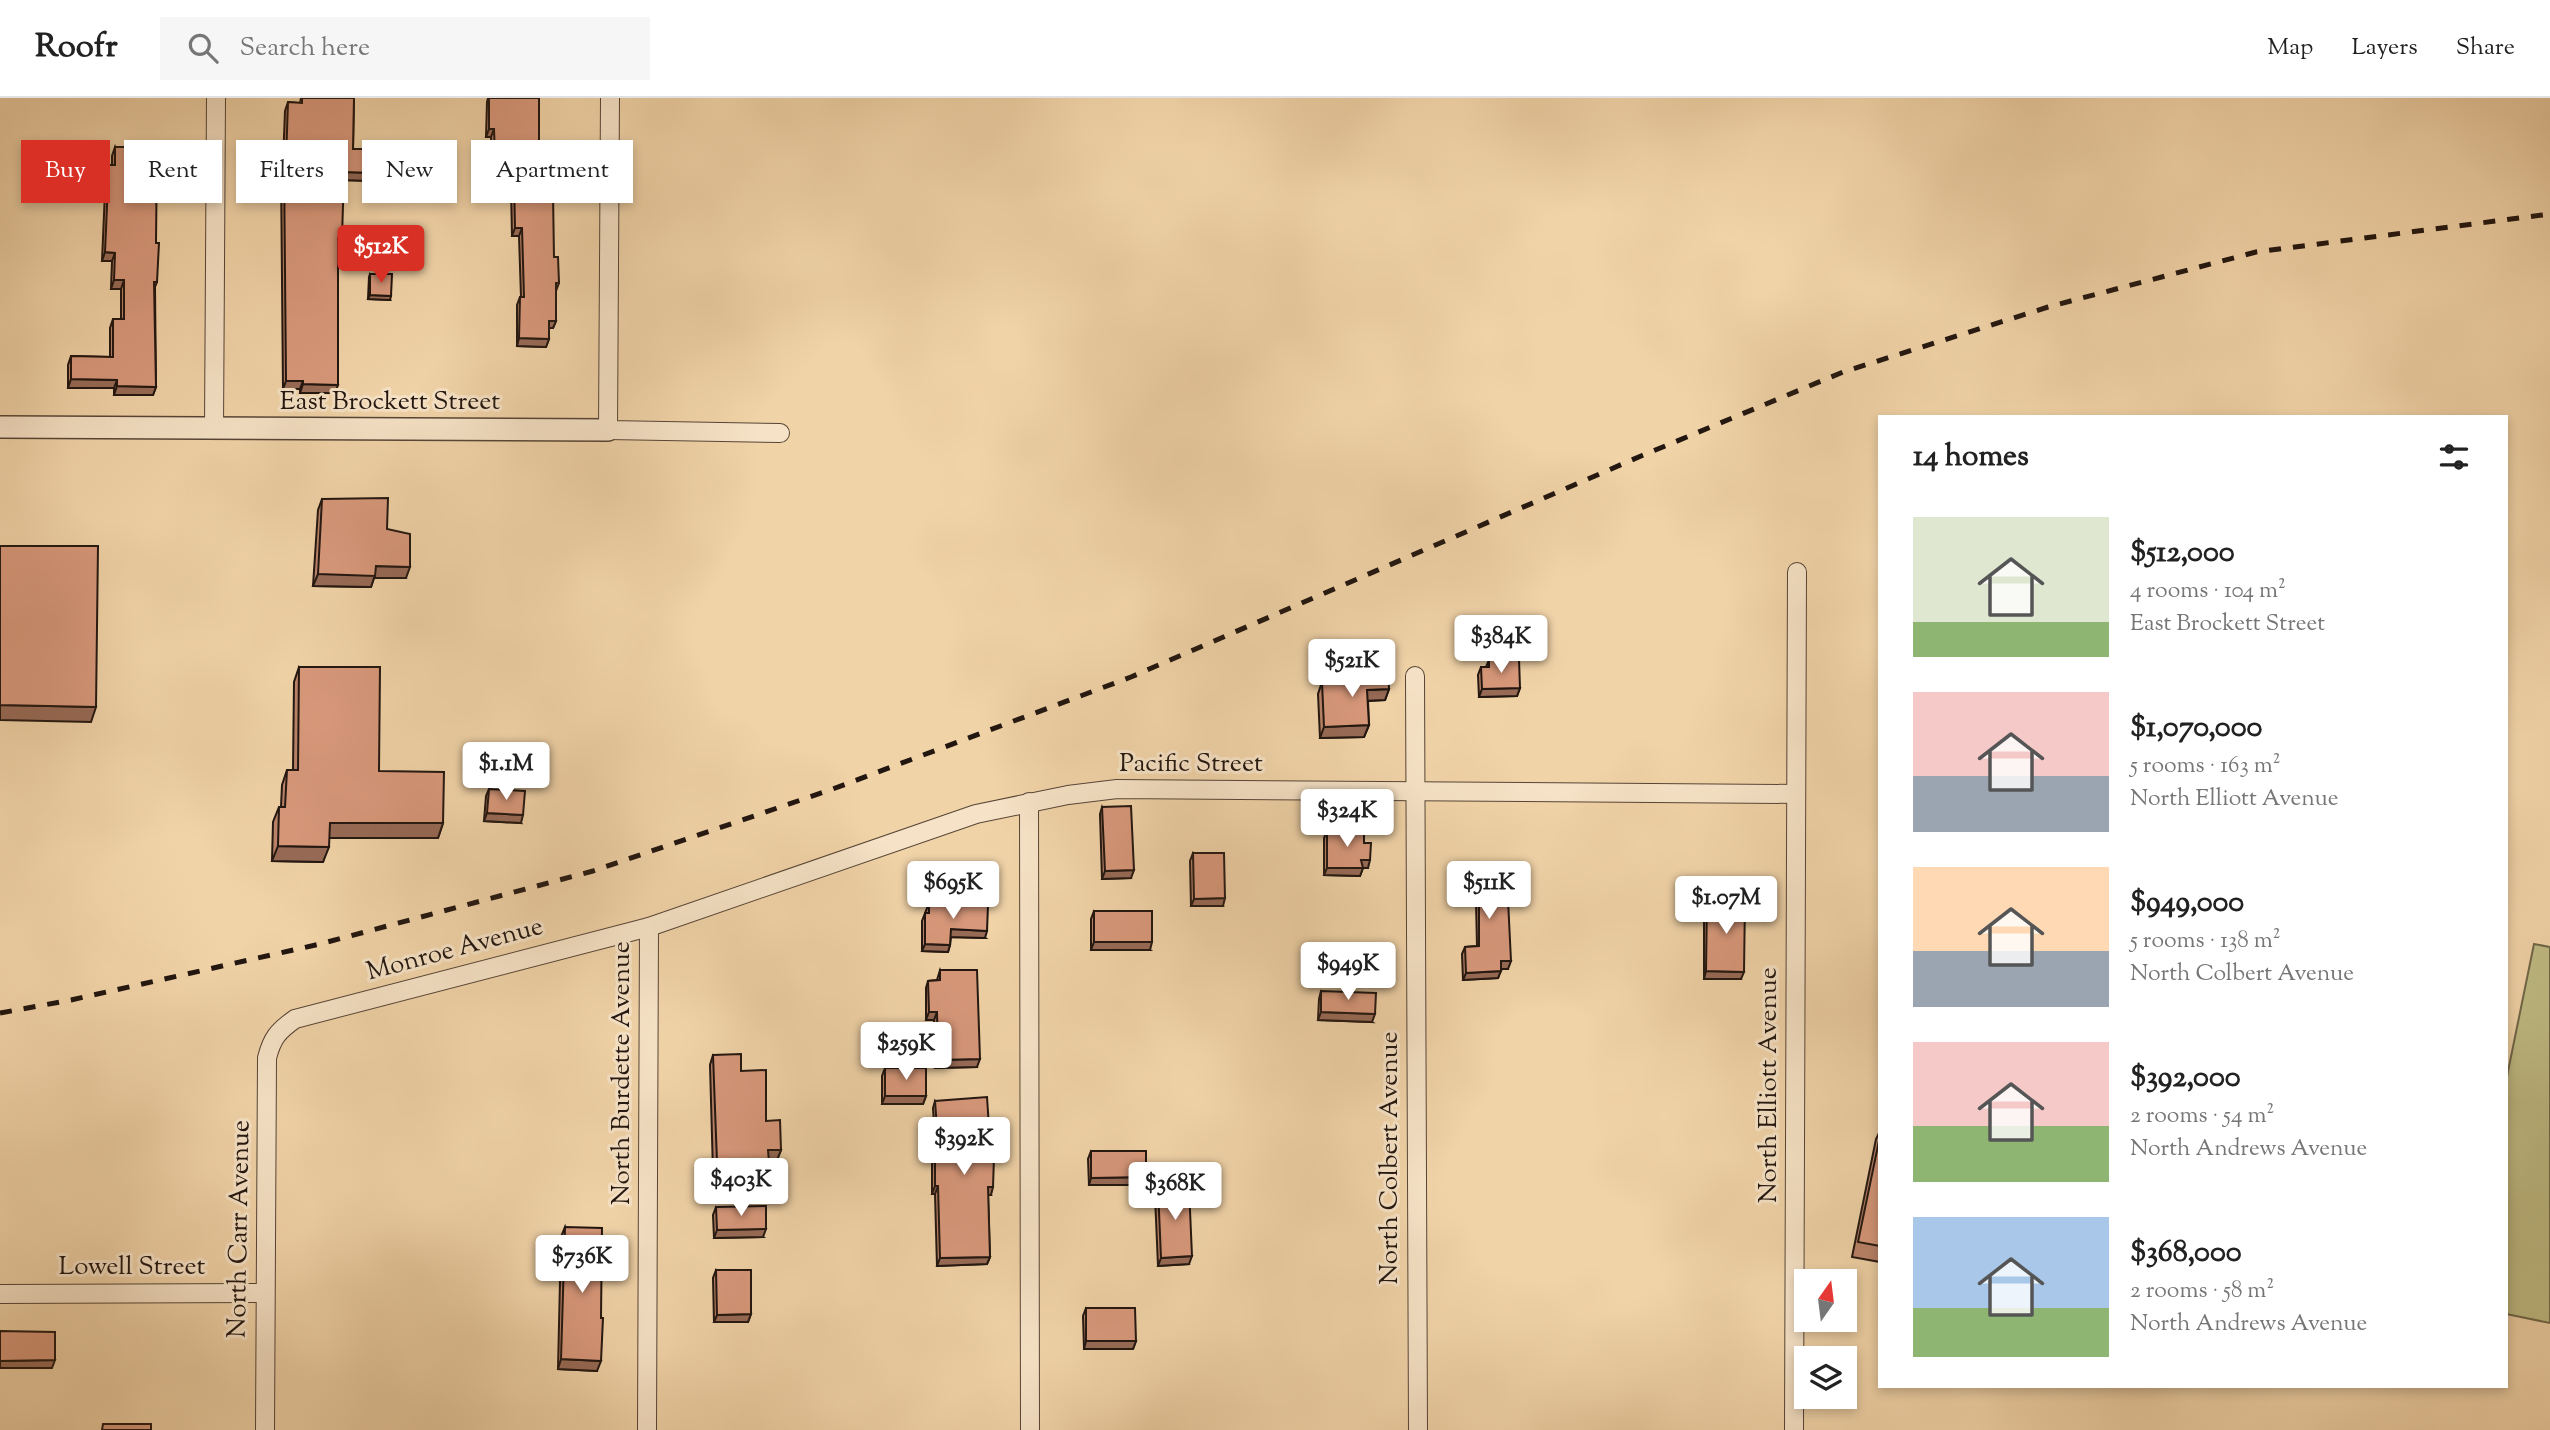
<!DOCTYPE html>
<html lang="en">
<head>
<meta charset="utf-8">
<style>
	:root { --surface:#fff; --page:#f6f6f6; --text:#222; --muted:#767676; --line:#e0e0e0; --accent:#d93025 }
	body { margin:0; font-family:"Sorts Mill Goudy",serif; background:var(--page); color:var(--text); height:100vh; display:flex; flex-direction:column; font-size:26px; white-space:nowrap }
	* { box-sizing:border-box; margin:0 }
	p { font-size:23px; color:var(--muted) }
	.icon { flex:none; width:38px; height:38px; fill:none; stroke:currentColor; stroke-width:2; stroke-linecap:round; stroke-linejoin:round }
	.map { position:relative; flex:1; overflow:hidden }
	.sheet { position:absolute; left:1878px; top:317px; width:630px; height:973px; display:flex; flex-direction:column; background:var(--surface); border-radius:0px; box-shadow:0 4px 10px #0003 }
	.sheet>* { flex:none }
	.top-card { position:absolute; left:21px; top:42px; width:665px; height:63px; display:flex; gap:14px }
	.needle { width:46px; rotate:14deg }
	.controls { position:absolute; left:1794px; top:1171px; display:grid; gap:14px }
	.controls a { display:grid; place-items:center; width:63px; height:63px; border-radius:0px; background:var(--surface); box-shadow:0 4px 10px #0003; font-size:35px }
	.price { position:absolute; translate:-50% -60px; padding:0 16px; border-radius:7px; background:#fff; color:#222; font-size:23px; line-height:46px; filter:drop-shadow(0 2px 4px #0008) }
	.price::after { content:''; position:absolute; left:50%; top:42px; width:21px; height:16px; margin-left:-10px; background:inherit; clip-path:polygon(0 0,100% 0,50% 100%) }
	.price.current { background:var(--accent); color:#fff }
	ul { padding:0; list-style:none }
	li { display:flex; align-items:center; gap:21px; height:175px; padding:0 35px }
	li span { display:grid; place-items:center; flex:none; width:196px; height:140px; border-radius:0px; color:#555 }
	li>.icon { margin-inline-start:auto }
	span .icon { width:84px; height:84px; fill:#fffc; stroke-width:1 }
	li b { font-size:30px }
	h2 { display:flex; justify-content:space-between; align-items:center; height:84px; padding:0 35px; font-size:30px }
	.chip { padding:0 24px; border-radius:0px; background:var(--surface); box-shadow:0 4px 10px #0003; font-size:24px; line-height:63px }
	.chip.current { background:var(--accent); color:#fff }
	header { display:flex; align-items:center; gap:42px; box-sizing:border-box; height:98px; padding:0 35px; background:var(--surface); border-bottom:2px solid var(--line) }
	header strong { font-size:33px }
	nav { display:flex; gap:38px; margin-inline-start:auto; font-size:24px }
	.search { width:490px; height:63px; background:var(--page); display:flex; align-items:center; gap:18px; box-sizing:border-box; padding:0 24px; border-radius:0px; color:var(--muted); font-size:26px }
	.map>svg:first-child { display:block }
	.pitch { fill:#bfbb84; stroke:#70684a; stroke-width:2 }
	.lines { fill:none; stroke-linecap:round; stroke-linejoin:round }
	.minor-casing { stroke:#564536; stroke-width:20 }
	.tertiary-casing { stroke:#564536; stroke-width:24 }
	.minor { stroke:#f6e2c6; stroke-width:18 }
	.tertiary { stroke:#f6e2c6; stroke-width:21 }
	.rail { stroke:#221610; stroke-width:5; stroke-dasharray:12 12; stroke-linecap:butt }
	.wall { fill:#ba836a; stroke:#221610; stroke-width:2 }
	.shaded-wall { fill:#976a56; stroke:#221610; stroke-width:2 }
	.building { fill:#d8987b; stroke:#221610; stroke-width:2 }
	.labels { text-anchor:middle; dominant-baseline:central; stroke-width:6; stroke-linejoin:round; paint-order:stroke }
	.street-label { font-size:26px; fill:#221610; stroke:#f6e2c6 }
</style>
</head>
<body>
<header>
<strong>Roofr</strong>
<div class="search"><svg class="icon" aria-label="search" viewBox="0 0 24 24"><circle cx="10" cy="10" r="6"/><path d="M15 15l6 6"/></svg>Search here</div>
<nav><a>Map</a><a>Layers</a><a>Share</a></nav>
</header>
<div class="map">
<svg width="2550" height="1332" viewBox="0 0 2550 1332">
	<rect width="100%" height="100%" fill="#f1d3a8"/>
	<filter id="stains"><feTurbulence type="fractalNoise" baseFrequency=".00286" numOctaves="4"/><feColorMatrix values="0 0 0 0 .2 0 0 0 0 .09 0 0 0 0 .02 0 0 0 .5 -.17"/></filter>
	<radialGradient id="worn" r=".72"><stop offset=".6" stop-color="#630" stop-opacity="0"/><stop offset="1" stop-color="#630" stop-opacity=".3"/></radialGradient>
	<path class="pitch" d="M2534,846L2550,849V1225L2506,1216V983Z"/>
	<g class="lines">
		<g class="minor-casing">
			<g id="minor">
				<path d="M610,0L608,332L780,335"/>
				<path d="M214,331L216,0"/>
				<path d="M1415,578L1418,1332"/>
				<path d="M1029,704L1030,1332"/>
				<path d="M0,1196L265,1195"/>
				<path d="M265,1332L267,960C272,940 278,933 295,921L649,829L976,716L1068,697L1117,691L1796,696"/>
				<path d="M647,1332L649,829"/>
				<path d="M1794,1332L1797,474"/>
			</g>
		</g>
		<g class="tertiary-casing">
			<path id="tertiary" d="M0,329L608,332"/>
		</g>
		<use href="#minor" class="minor"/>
		<use href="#tertiary" class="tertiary"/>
		<path class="rail" d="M0,915L71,902L320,846L593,773L830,692L1131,579L1641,358L1843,274L2048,209L2256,154L2550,116"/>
	</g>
	<g class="wall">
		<path d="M301,0H354L353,51L371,83L344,82L339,148H338L335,295H300V291H283L281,71L283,64L285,13L288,4L300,5Z"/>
		<path d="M488,0H539V96L559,185L556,193V223L553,230H549V241L546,249L517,248V207L520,199H521L519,138H512L511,91H493L491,39H486L487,4Z"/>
		<path d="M115,49L157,184L155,189L156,289L153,297H114V290H68V267L71,258L110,259V230L113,221H121V191H111L112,163H102L105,93H88L83,75L86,67H112V58Z"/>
		<path d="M370,176L390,202L368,201L369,179Z"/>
		<path d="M322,401L387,431L406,480H374L371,489L313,488L318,412Z"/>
		<path d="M1489,562L1520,590L1517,598L1479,599L1478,577L1481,569H1486Z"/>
		<path d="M299,569L379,673L443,725L438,740H329L323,764L272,763L273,724L279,709H281L282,687L287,672H293L294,584Z"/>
		<path d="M1365,570L1389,591L1385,602L1368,603L1369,627L1364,639L1320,640L1318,596L1322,584L1361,583Z"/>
		<path d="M489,691L521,725L484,723L486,698Z"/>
		<path d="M1102,709L1131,780L1102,781L1100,716Z"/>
		<path d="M1327,733L1364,745L1368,770H1363L1360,778L1324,777V740Z"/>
		<path d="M1193,755L1223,808H1191L1190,763Z"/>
		<path d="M1464,769L1493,782L1508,871H1501L1498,880L1463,882L1462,856L1465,849L1477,848L1476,804L1462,805V776Z"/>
		<path d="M1707,802L1741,881H1704V809Z"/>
		<path d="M929,805L985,840L951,839L950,847L948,854L922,853V823Z"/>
		<path d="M1094,813L1150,852H1091V821Z"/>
		<path d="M940,872L977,969L935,970L934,922H926V890L928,883L937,882Z"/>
		<path d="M1321,893L1372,924L1318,922L1319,901Z"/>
		<path d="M713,957L741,973L781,1052L777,1062H769L765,1074H713L710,967Z"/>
		<path d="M885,970L926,998L923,1006H882V978Z"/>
		<path d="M935,1003L991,1097H988L990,1159L987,1166L937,1168L935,1096H932V1066L936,1058L933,1010Z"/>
		<path d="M1880,1033V1164L1852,1159L1876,1041Z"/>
		<path d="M1091,1053L1146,1079L1143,1087H1089L1088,1061Z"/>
		<path d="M1158,1090L1189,1166L1158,1168L1155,1098Z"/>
		<path d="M716,1109L763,1139L714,1140L713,1117Z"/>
		<path d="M565,1129L597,1273L558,1271L561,1139Z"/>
		<path d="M716,1172L751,1216L748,1224H714L713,1180Z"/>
		<path d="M1086,1210L1136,1243L1133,1251H1084L1083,1218Z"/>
	</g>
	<g class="shaded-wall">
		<path d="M489,31H494L491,39H486Z"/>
		<path d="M344,74L374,75L371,83L341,82Z"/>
		<path d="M514,83L511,91H493L496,84Z"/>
		<path d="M91,85H108L105,93H88Z"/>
		<path d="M515,130H522L519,138H512Z"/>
		<path d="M105,154L115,155L112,163H102Z"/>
		<path d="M114,182H124L121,191H111Z"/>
		<path d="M370,197L391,198L390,202L368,201Z"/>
		<path d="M549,223H556L553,230H547Z"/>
		<path d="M519,240L549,241L546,249L517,248Z"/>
		<path d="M71,281L117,282L114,290H68Z"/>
		<path d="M286,283H303L300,291H283Z"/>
		<path d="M303,286L338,287L335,295H300Z"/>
		<path d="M117,288L156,289L153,297H114Z"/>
		<path d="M376,468L410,469L406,480H374L371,489L313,488L318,476Z"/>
		<path d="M1520,590L1517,598L1479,599L1482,591Z"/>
		<path d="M1389,591L1385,602L1363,603L1367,592Z"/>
		<path d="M0,607L96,609L91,624L0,622Z"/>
		<path d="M1369,627L1364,639L1320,640L1324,629Z"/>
		<path d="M487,715L523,717L521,725L484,723Z"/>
		<path d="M330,725H443L438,740H325Z"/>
		<path d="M278,748L329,749L323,764L272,763Z"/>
		<path d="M1361,762H1370L1368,770H1358Z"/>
		<path d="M1327,770H1363L1360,778L1324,777Z"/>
		<path d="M1134,772L1131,780L1102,781L1105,773Z"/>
		<path d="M1479,796L1476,804L1462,805L1465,797Z"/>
		<path d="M1225,800L1223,808H1191L1194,801Z"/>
		<path d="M951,831L987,833L985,840L948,839Z"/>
		<path d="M1094,844H1152L1150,852H1091Z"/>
		<path d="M925,846L950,847L948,854L922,853Z"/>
		<path d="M1501,863H1511L1508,871H1498Z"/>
		<path d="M1501,873L1498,880L1463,882L1466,875Z"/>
		<path d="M1706,873L1744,874L1741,881H1704Z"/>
		<path d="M929,914H937L934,922H926Z"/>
		<path d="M1321,914L1375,916L1372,924L1318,922Z"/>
		<path d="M980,961L977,969L935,970L938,962Z"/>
		<path d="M885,998H926L923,1006H882Z"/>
		<path d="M768,1052H781L777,1062H765Z"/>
		<path d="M717,1064H769L765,1074H713Z"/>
		<path d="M1146,1079L1143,1087H1089L1091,1080Z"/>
		<path d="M935,1088H938L935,1096H932Z"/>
		<path d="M988,1089H993L991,1097H985Z"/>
		<path d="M766,1131L763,1139L714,1140L717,1132Z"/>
		<path d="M1192,1158L1189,1166L1158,1168L1161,1160Z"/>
		<path d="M990,1159L987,1166L937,1168L940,1160Z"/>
		<path d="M751,1216L748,1224H714L717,1217Z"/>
		<path d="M1086,1243H1136L1133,1251H1084Z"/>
		<path d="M561,1261L601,1263L597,1273L558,1271Z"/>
		<path d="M55,1262L52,1270H0V1263Z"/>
	</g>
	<g class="building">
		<path d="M302,0H354L353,51H375L374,75L344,74L342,140H338V287L303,286V283H286L284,62H286L288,4L302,5Z"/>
		<path d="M489,0H539V96L553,95L554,159H558L559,185H556V223H549V241L519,240L520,199H524L522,130H515L514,83L496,84L494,31H489Z"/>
		<path d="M115,49H157L156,145H159L157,184H154L156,289L117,288V282L71,281V258L113,259V221H124V182H114L115,155L105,154L108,85H91L86,67H115Z"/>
		<path d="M370,176H392L391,198L370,197Z"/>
		<path d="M388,400L387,431L410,436V469L376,468L375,478L318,476L322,401Z"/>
		<path d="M0,448H98L96,609L0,607Z"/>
		<path d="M1519,561L1520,590L1482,591L1481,569H1489V562Z"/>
		<path d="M1388,568L1389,591L1367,592L1369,627L1324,629L1322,584L1365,583V570Z"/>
		<path d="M299,569H380L379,673L444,674L443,725H330L329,749L278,748L279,709H285L287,672H298Z"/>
		<path d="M489,691L525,693L523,717L487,715Z"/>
		<path d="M1131,708L1134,772L1105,773L1102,709Z"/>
		<path d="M1327,733H1364V745H1371L1370,762H1361L1363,770H1327Z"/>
		<path d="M1193,755H1224L1225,800L1194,801Z"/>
		<path d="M1492,767L1493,782L1507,781L1511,863H1501V873L1466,875L1465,849L1479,848V796L1465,797L1464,769Z"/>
		<path d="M1707,802H1745L1744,874L1706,873Z"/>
		<path d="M929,805L988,807L987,833L951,831L950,847L925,846V815H929Z"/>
		<rect x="1094" y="813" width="58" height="31"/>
		<path d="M940,872H977L980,961L938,962L937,914H929L928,883L940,882Z"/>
		<path d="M1321,893L1376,895L1375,916L1321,914Z"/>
		<path d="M741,956V973L766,972V1023L780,1022L781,1052H768L769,1064H717L713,957Z"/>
		<rect x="885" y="970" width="41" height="28"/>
		<path d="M987,999L991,1059H994L993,1089H988L990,1159L940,1160L938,1088H935V1058H939L935,1003Z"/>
		<path d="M1880,1038V1148L1858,1144Z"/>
		<path d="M1091,1053H1146V1079L1091,1080Z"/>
		<path d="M1189,1089L1192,1158L1161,1160L1158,1090Z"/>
		<path d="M766,1108V1131L717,1132L716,1109Z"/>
		<path d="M565,1129L602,1130L601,1220H603L601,1263L561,1261Z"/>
		<path d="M716,1172H751V1216L717,1217Z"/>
		<path d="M1086,1210H1135L1136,1243H1086Z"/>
		<path d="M0,1233L55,1234V1262L0,1263Z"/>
		<path d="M103,1326H151V1332H102Z"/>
	</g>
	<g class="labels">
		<g class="street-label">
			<text x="390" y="304">East Brockett Street</text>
			<text x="1191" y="666">Pacific Street</text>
			<text transform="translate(455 852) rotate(-15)">Monroe Avenue</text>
			<text transform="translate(622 975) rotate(-90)">North Burdette Avenue</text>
			<text transform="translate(1769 987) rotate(-90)">North Elliott Avenue</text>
			<text transform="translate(1390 1060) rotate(-90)">North Colbert Avenue</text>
			<text transform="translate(240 1131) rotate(-89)">North Carr Avenue</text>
			<text x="132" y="1169">Lowell Street</text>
		</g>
	</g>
	<rect width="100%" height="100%" filter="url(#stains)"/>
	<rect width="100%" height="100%" fill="url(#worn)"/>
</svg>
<div class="controls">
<a><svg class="needle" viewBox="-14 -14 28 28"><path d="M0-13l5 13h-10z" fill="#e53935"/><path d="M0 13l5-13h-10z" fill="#767676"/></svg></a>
<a><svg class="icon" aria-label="layers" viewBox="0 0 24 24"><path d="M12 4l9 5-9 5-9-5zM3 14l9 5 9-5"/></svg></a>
</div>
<b class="price current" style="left:381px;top:187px">$512K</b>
<b class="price" style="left:1501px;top:577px">$384K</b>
<b class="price" style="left:1352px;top:601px">$521K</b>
<b class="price" style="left:506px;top:704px">$1.1M</b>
<b class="price" style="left:1347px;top:751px">$324K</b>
<b class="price" style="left:953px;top:823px">$695K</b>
<b class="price" style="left:1489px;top:823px">$511K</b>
<b class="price" style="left:1726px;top:838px">$1.07M</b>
<b class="price" style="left:1348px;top:904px">$949K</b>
<b class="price" style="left:906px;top:984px">$259K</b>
<b class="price" style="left:964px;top:1079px">$392K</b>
<b class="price" style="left:741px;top:1120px">$403K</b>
<b class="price" style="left:1175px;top:1124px">$368K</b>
<b class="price" style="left:582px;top:1197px">$736K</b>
<div class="top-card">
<a class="chip current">Buy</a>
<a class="chip">Rent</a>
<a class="chip">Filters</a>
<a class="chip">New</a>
<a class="chip">Apartment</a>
</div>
<section class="sheet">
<h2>14 homes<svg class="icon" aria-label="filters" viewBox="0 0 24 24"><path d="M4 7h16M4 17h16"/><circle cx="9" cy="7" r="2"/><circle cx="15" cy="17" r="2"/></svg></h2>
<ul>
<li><span style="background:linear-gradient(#dfe7d0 75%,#8fb573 0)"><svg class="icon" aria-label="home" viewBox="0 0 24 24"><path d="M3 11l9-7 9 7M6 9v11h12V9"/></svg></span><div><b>$512,000</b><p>4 rooms · 104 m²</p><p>East Brockett Street</p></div></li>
<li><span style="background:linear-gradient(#f6c9c9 60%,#9aa5b1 0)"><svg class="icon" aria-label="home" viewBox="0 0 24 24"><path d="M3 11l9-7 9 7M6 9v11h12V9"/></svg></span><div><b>$1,070,000</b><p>5 rooms · 163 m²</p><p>North Elliott Avenue</p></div></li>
<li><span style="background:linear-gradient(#ffd9b3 60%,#9aa5b1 0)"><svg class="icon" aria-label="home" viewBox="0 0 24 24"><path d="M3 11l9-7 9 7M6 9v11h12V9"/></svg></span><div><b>$949,000</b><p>5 rooms · 138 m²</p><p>North Colbert Avenue</p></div></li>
<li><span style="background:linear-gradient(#f6c9c9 60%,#8fb573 0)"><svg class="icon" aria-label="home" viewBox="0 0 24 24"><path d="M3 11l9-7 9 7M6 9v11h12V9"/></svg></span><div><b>$392,000</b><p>2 rooms · 54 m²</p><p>North Andrews Avenue</p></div></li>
<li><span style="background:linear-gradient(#a9c7e8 65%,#8fb573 0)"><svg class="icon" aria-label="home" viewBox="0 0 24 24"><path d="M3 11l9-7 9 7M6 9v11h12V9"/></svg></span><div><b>$368,000</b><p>2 rooms · 58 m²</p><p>North Andrews Avenue</p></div></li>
</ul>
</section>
</div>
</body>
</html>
